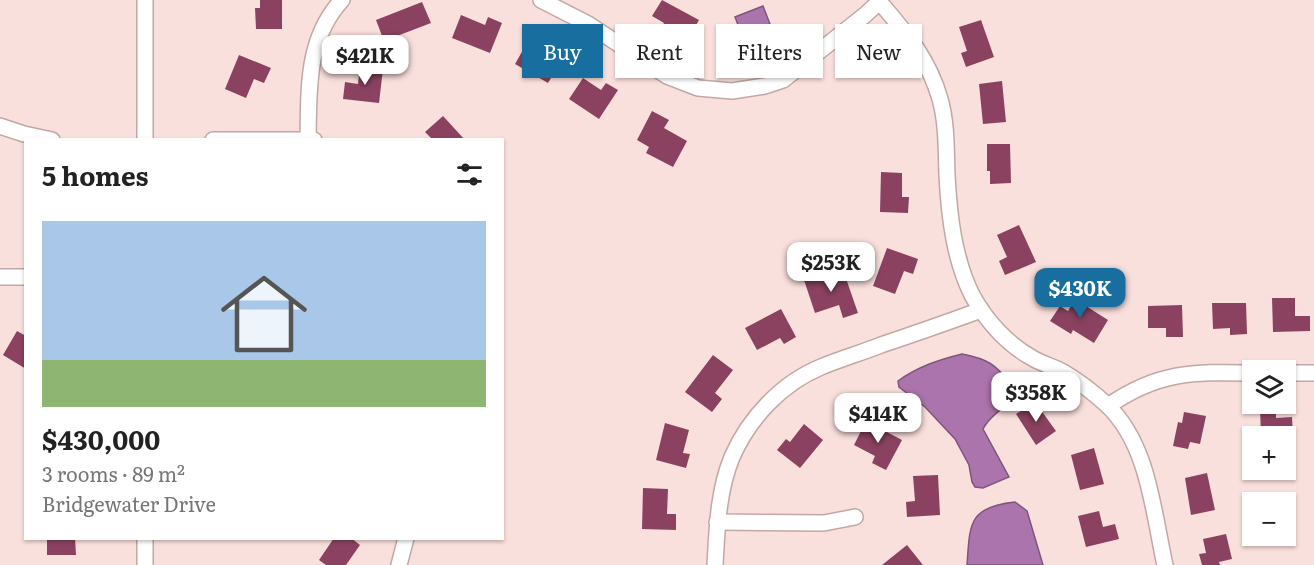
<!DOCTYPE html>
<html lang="en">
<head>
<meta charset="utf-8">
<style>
	:root { --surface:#fff; --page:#f2f2f2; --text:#222; --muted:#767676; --line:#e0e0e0; --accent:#186e9e }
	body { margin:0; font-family:Literata,serif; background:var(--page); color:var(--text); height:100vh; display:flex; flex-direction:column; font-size:22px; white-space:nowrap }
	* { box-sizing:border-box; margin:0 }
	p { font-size:20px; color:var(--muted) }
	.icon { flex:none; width:33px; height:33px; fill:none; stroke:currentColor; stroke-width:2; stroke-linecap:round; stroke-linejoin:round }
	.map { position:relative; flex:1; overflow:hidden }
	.side { position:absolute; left:24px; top:138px; width:480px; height:402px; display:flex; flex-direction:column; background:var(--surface); border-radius:0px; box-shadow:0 2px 4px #0004 }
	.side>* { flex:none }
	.hud { position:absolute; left:522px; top:24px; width:570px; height:54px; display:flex; gap:12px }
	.tools { position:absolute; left:1242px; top:360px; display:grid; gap:12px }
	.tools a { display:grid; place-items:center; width:54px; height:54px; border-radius:0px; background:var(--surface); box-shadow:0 2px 4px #0004; font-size:30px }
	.price { position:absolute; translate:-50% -51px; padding:0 14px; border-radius:12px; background:#fff; color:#222; font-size:20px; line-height:39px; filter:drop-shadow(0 2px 3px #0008) }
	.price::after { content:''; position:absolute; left:50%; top:36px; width:18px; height:14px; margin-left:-9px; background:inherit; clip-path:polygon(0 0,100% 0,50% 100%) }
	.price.active { background:var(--accent); color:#fff }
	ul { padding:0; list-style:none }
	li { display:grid; align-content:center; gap:12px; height:318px; padding:0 18px }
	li+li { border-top:2px solid var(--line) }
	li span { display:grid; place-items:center; height:186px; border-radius:0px; color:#555 }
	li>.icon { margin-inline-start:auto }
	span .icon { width:108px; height:108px; fill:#fffc; stroke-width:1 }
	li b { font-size:26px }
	h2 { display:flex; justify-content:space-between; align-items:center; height:72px; padding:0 18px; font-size:26px }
	.chip { padding:0 21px; border-radius:0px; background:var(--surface); box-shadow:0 2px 4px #0004; font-size:21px; line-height:54px }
	.chip.active { background:var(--accent); color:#fff }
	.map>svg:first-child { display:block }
	.water { fill:#ac74ac; stroke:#7e557c; stroke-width:1.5 }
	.building { fill:#8a4260 }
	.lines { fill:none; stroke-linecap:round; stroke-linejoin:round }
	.minor-casing { stroke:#c1a8a6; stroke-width:18 }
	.minor { stroke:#fff; stroke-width:15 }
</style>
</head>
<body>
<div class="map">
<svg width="1314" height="565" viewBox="0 0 1314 565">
	<rect width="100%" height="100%" fill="#fae0dd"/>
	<g class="water">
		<path d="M763,6L770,24L742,35L735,17Z"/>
		<path d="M962,354C988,359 995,364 1012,385C1009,413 993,409 983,429L1009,477L983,488L975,487L972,482L969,465L955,439L925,407L899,387L898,381C917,367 938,360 962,354Z"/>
		<path d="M1015,502L1027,511L1043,565H967C970,524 968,507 1015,502Z"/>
	</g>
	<g class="building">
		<path d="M260,0H282V29H256L255,8H260Z"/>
		<path d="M662,0L699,20L686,43L661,28L664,23L652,16Z"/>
		<path d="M422,2L431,23L384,41L376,20Z"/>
		<path d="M461,15L485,25L488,17L502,23L490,53L452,38Z"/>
		<path d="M981,20L994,57L966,67L961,53L967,51L959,27Z"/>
		<path d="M527,43L548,56L552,48L565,55L548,83L515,64Z"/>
		<path d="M239,55L271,68L264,83L254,79L246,98L225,89Z"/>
		<path d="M360,66L383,69L379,103L343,99L345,82L358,84Z"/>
		<path d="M583,78L601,90L606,83L618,90L599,119L569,99Z"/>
		<path d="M1002,81L1006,122L983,124L979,84Z"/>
		<path d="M652,111L669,120L664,128L687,141L673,167L646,153L649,147L637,140Z"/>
		<path d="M443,116L465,140H433L425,132Z"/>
		<path d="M987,144H1010L1011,183L990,184V171H987Z"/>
		<path d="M881,172L902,173V197H909L908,213L880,212Z"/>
		<path d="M1019,225L1036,262L1005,275L999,261L1007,257L997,235Z"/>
		<path d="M887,248L918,259L913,274L904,271L895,294L873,286Z"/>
		<path d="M842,267L858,313L843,318L839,305L815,313L804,280Z"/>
		<path d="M1080,291L1091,298L1086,306L1108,320L1094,343L1073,330L1071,334L1050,321L1060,306L1068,311Z"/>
		<path d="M1272,298H1295V316H1310V331L1273,332Z"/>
		<path d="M1212,303H1246L1247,334L1230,335V328L1213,329Z"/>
		<path d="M1182,305L1183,337H1166V328H1148V306Z"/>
		<path d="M781,309L796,337L784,344L780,338L757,350L745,328Z"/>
		<path d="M17,331L26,336V369L3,355Z"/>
		<path d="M713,355L733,370L715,393L722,399L712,412L685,392Z"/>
		<path d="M1035,402L1056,431L1036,445L1016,414Z"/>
		<path d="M1260,408H1276V418L1292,417L1293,436H1261Z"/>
		<path d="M1184,412L1206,416L1200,444L1190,442L1188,449L1173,446L1178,422L1182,423Z"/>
		<path d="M866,421L902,440L886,470L872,463L875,456L854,445Z"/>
		<path d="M665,423L689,430L683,453L690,454L686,468L656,460Z"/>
		<path d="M804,424L823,440L800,468L777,450L786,439L790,442Z"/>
		<path d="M1094,448L1104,484L1080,490L1071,455Z"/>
		<path d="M1207,473L1215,510L1191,515L1185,478Z"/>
		<path d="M938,475L940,515L907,517L906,502L915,501L913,476Z"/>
		<path d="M643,488L668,489L667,514H676V530L642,529Z"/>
		<path d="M1099,511L1103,527L1115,524L1119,539L1086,547L1078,516Z"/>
		<path d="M1226,534L1232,559L1219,562L1220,565H1202L1199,554L1206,553L1203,539Z"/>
		<path d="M47,538H75L76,555H47Z"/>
		<path d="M334,538H351L360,545L346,565H326L319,560Z"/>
		<path d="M907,545L923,565H882Z"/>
	</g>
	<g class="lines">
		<g class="minor-casing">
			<g id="minor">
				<path d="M145,0V140"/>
				<path d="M541,0L588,24L667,76L698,88L732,91L765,86L783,80L865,15L879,2"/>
				<path d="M878,0C905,32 928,57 940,99C947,124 946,149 947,175C949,215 954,259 972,295C986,321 1008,345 1034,359C1043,364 1054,367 1063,372C1078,381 1094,393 1107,405C1149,445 1153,512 1165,565"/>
				<path d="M0,126L24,134L52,140"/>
				<path d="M308,139C309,89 306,39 342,0"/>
				<path d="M213,140H314"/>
				<path d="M0,277H26"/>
				<path d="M1286,373H1314"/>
				<path d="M1108,406C1159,371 1193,372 1252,373"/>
				<path d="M717,522L824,523L855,517"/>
				<path d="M145,565V538"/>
				<path d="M399,565L406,538"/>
				<path d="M715,565C717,529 718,491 732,457C749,418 782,383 821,367C840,359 861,353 881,345C914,334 948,322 981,310"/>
			</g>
		</g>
		<use href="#minor" class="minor"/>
	</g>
</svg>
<div class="tools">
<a><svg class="icon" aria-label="layers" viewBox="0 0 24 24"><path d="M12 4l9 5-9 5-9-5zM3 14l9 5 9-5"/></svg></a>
<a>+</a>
<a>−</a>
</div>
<b class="price" style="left:365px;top:86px">$421K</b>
<b class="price" style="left:831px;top:293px">$253K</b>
<b class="price active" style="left:1080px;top:319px">$430K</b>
<b class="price" style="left:1036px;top:423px">$358K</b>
<b class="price" style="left:878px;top:444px">$414K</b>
<div class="hud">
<a class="chip active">Buy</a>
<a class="chip">Rent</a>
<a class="chip">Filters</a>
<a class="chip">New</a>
</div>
<section class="side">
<h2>5 homes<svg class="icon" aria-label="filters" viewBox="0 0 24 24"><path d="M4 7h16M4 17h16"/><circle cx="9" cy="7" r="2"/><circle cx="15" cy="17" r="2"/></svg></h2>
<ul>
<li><span style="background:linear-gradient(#a9c7e8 75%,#8fb573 0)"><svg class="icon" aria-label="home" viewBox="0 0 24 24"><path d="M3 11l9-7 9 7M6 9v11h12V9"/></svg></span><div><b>$430,000</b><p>3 rooms · 89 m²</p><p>Bridgewater Drive</p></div></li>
</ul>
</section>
</div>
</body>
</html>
